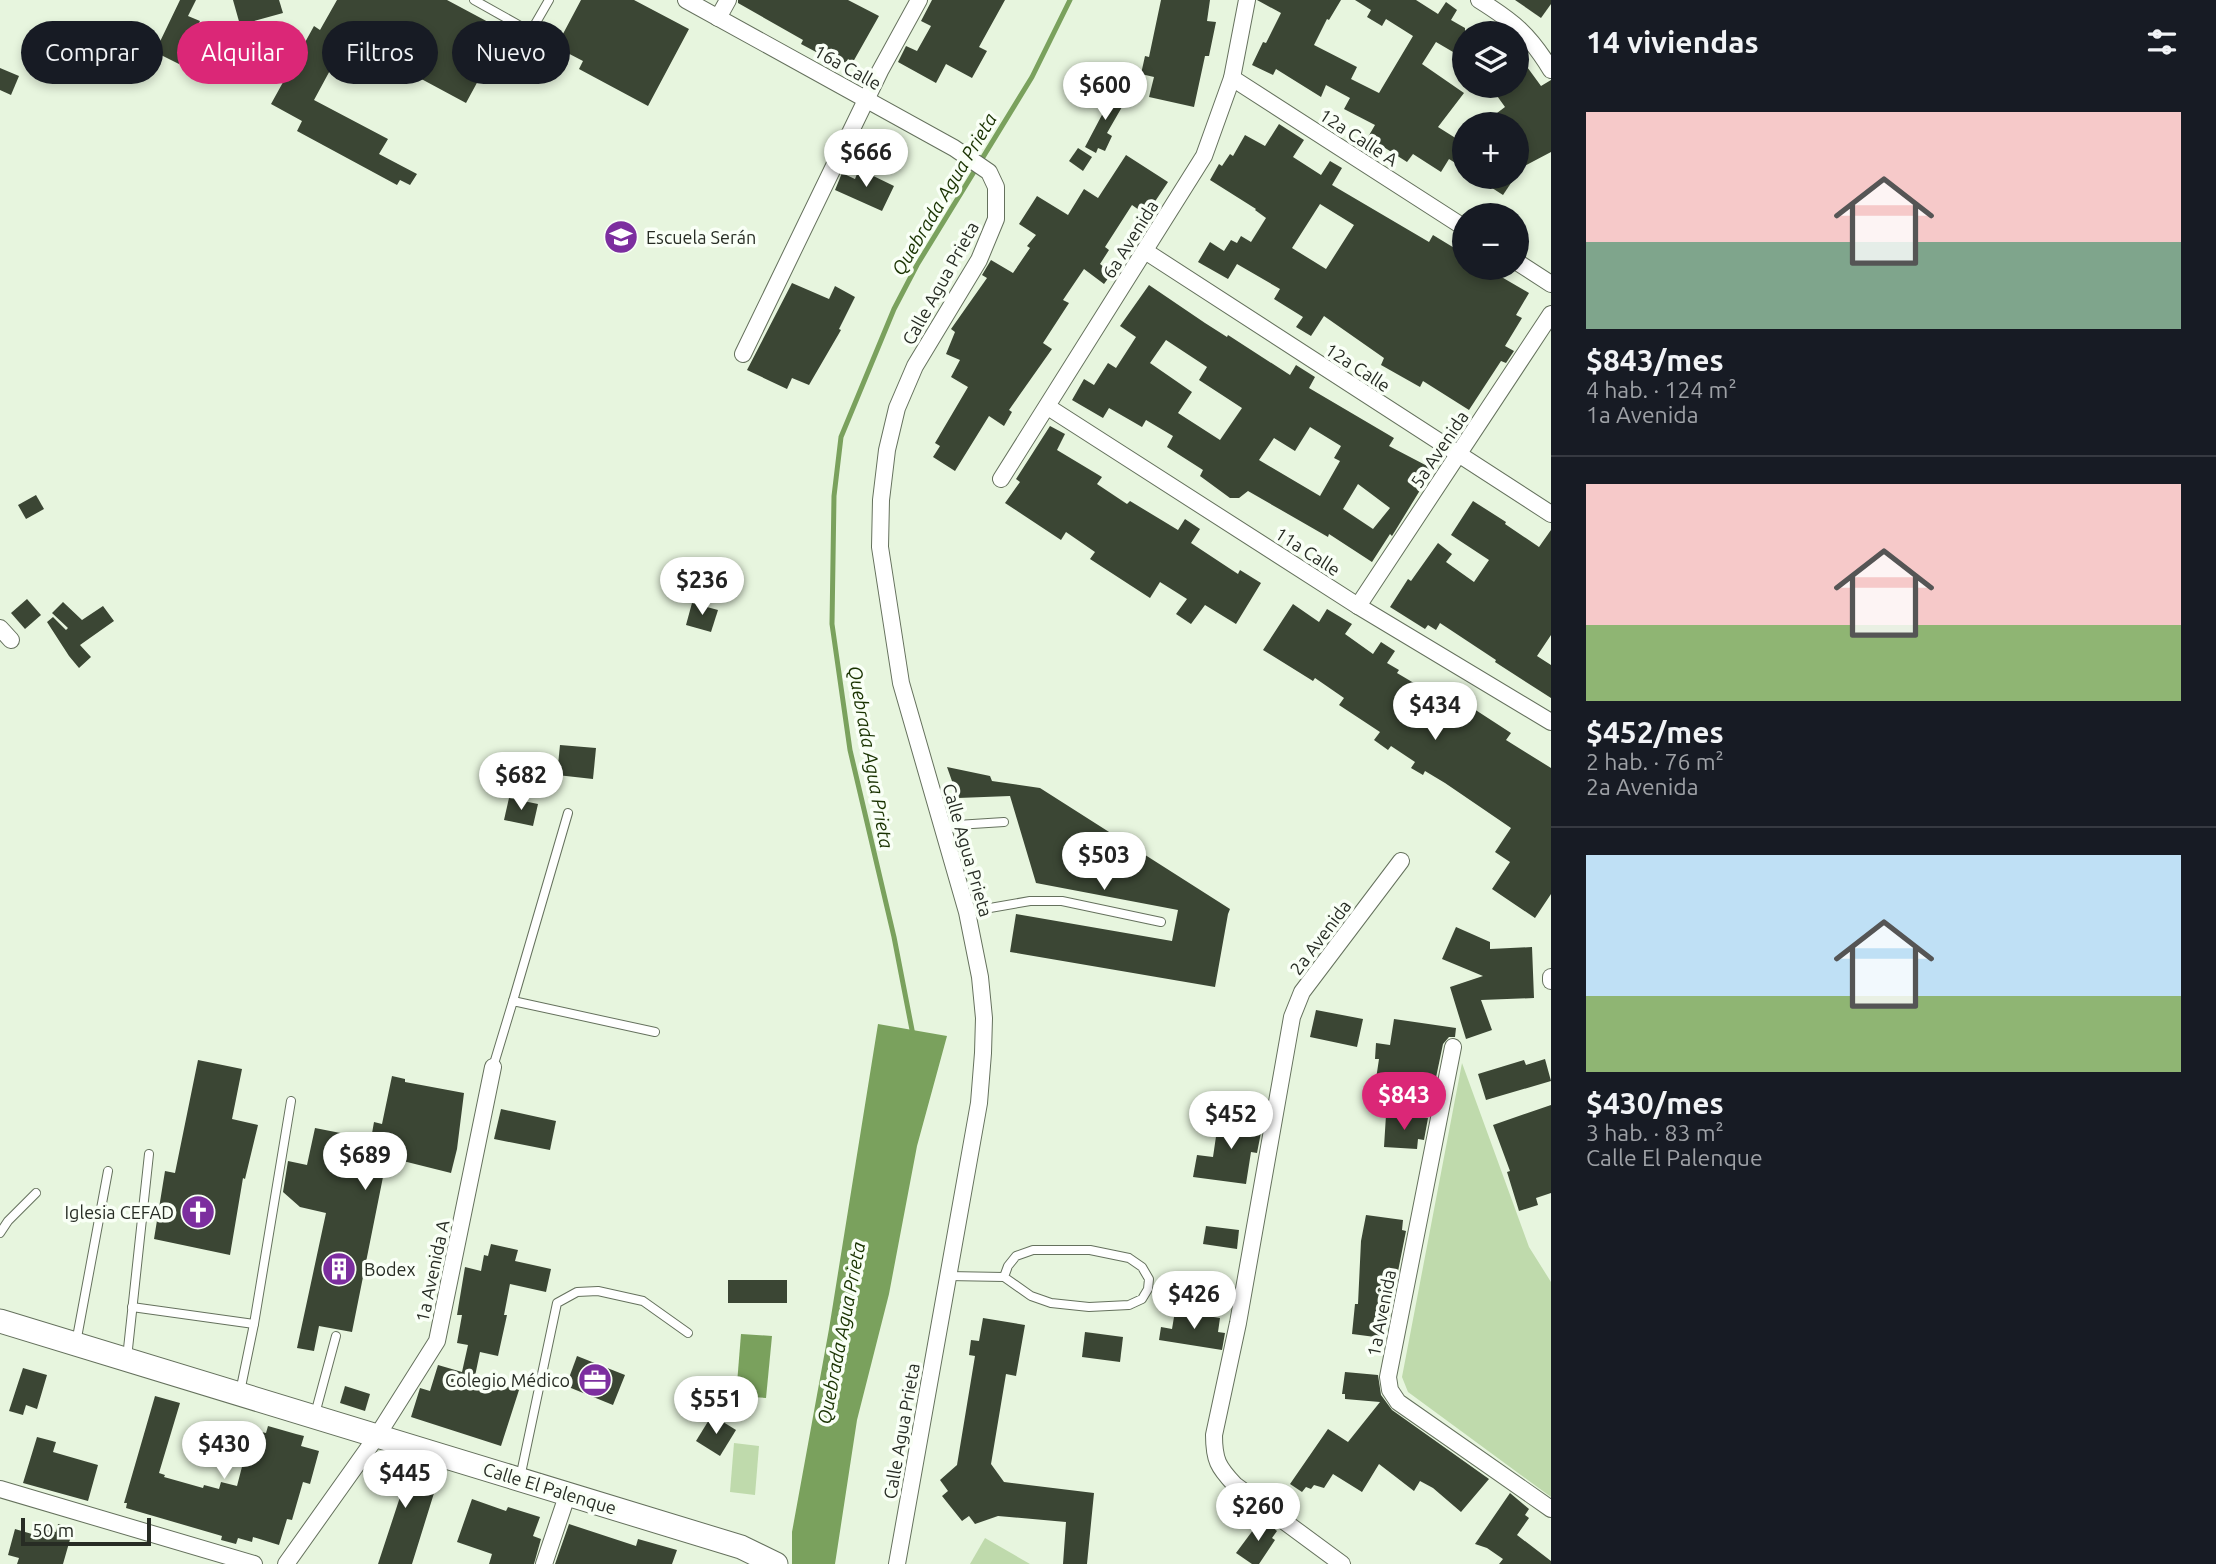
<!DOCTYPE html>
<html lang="es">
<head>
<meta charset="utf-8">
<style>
	:root { --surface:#171b24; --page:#242831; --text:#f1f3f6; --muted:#9ea1a6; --line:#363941; --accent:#db2777 }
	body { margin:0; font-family:Ubuntu,sans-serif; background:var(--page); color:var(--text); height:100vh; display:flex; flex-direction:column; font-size:26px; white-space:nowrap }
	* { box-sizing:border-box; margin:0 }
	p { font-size:23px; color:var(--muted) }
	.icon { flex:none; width:38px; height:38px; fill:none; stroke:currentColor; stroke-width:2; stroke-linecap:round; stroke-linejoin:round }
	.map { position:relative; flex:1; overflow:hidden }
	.drawer { display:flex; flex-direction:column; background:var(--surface); width:665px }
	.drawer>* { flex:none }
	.hud { position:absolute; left:21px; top:21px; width:665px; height:63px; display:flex; gap:14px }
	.tools { position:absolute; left:1452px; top:21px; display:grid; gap:14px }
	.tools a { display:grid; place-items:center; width:77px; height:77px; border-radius:50%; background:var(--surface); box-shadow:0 4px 10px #0003; font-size:35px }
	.scale { position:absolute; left:21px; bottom:18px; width:130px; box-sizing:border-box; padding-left:7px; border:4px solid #272c24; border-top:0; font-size:19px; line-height:24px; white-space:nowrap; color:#272c24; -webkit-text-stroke:5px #f9fff6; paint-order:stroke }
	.price { position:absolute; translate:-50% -60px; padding:0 16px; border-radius:24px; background:#fff; color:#222; font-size:23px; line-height:46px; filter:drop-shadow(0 2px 4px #0008) }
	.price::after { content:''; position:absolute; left:50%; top:42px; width:21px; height:16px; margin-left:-10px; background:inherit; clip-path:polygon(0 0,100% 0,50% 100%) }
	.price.current { background:var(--accent); color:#fff }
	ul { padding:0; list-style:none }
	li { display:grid; align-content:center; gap:14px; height:371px; padding:0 35px }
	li+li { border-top:2px solid var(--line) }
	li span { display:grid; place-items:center; height:217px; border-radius:0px; color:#555 }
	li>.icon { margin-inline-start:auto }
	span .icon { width:126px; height:126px; fill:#fffc; stroke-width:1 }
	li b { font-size:30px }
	h2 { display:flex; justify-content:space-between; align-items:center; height:84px; padding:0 35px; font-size:30px }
	.pill { padding:0 24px; border-radius:32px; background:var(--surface); box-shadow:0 4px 10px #0003; font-size:24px; line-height:63px }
	.pill.current { background:var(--accent); color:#fff }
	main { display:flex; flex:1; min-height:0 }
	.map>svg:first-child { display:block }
	.green { fill:#bfdaac }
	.water { fill:#7aa15d }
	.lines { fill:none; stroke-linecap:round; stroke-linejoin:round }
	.stream { stroke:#7aa15d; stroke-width:5 }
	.building { fill:#3b4634; fill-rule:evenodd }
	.lane-casing { stroke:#65715d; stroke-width:10 }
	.street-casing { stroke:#65715d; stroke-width:18 }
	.secondary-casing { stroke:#65715d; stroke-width:25 }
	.lane { stroke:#fff; stroke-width:8 }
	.street { stroke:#fff; stroke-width:16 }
	.secondary { stroke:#fff; stroke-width:23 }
	.labels { text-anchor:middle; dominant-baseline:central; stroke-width:7; stroke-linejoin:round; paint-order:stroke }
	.street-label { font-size:18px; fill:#272c24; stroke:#f9fff6 }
	.poi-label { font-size:18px; fill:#272c24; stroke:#f9fff6; text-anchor:start }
	.water-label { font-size:19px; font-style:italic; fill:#193200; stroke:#f9fff6 }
</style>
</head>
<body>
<main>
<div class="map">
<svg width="1551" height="1564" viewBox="0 0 1551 1564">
	<rect width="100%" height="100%" fill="#e7f5de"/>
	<g class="green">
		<path d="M1462,1063L1529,1247L1551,1282V1497L1408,1392L1402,1377Z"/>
		<path d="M734,1443L759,1446L755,1495L730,1492Z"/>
		<path d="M985,1538L1030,1564H970Z"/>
	</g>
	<g class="water">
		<path d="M878,1024L947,1036L917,1146L889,1294L857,1420L835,1564H792V1532L829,1329Z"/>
		<path d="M741,1334L772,1336L766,1398L736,1396Z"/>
	</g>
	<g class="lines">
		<path class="stream" d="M913,1035L894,937L850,750L832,624L834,496L841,437L894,309L917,265L1032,77L1070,0"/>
	</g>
	<g class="building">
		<path d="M180,0H196L188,16L200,21L179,64L155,52Z"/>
		<path d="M233,0H279L283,13L240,25Z"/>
		<path d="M337,0H447L505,31L466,103L347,39L314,100L388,139L379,154L417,174L410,185L400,180L397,185L297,131L302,121L271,104L314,26L320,30Z"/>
		<path d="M581,0H634L689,29L648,106L579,69L583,61L556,47Z"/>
		<path d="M738,0H848L879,16L853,62L848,59L846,63L835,57L833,61L801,44L803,40L738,3Z"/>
		<path d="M932,0H1005L979,47L987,51L972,78L946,64L936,83L898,62L906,46L917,51L931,26L921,21Z"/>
		<path d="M1161,0H1210L1207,21L1216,22L1209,56H1205L1194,107L1149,97L1154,77L1141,74L1145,56L1149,57Z"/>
		<path d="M1257,0H1341L1329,20L1327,19L1314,45L1357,67L1351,79L1379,93L1413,36L1386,19L1382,26L1367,17L1371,10L1355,0H1416L1438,14L1446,2L1457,10L1451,20L1465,28V59L1436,42L1422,64L1464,93L1438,127L1465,144V169L1449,159L1441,172L1413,154L1407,162L1368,137L1375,125L1344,109L1350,98L1326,85L1321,97L1276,69L1273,75L1252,65L1263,42L1266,43L1281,13Z"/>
		<path d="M1515,0H1551V4L1541,18Z"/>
		<path d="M1517,53L1541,86L1551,80V152L1517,170V124H1499L1493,116L1505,107L1490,86H1517Z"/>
		<path d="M0,68L19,76L11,95L0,90Z"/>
		<path d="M1108,90L1126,100L1107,133L1112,136L1105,151L1098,148L1096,153L1085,147L1104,111L1098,108Z"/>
		<path d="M1279,124L1304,140L1293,157L1321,175L1330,161L1342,168L1332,185L1429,242L1433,235L1456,249L1463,238H1465V268H1486L1529,293L1516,315L1522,318L1505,346L1514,351L1506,363L1501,361L1469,410L1423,381L1420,387L1381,365L1384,358L1324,316L1311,336L1296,327L1303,317L1274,299L1280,289L1237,264L1228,279L1198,262L1210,242L1224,251L1231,240L1237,243L1241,236L1251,242L1266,218L1255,210L1256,209L1210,180L1219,164L1222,166L1230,154L1233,156L1245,135L1265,146ZM1320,204L1354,225L1326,269L1292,248Z"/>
		<path d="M1078,148L1092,157L1083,171L1069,161Z"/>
		<path d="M1126,155L1168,182L1146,215L1132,205L1105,247L1109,250L1100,264L1112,273L1104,284L1084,269L1063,300L1069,303L1043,343L1052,349L1009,410L1012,412L1004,426L989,416L955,471L933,457L940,446L935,443L968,387L951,377L960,360L946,354L955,332L951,329L987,278L982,275L991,260L1013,273L1030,248L1027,246L1036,235L1019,224L1037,196L1068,215L1084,189L1098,198Z"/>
		<path d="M859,169L894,186L882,211L835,190L842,173L855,179Z"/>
		<path d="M1475,177H1515L1503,195Z"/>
		<path d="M792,283L829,299L835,286L855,297L839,329L841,330L809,385L792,378L787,389L747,370Z"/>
		<path d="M1149,285L1205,323L1227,337L1228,335L1290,375L1296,365L1315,377L1309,388L1394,438L1389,446L1433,469L1392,536L1390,534L1372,562L1329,534L1328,537L1248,491L1239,498H1230L1200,476L1203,470L1167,447L1173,436L1146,420L1142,427L1109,408L1103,418L1072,400L1084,379L1094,385L1108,363L1116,368L1136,337L1120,326ZM1166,340L1207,367L1199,380L1242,408L1220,440L1178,413L1192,392L1150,363ZM1310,427L1341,446L1334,458L1340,461L1320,496L1259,460L1274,438L1295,451ZM1358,484L1390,508L1373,529L1343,509Z"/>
		<path d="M1050,426L1065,434L1057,450L1102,477L1097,484L1127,504L1130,501L1178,530L1185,519L1200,529L1191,543L1238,574L1240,570L1261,583L1236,624L1205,605L1191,624L1176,614L1187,599L1160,582L1150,598L1090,559L1095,552L1066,532L1061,540L1005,503L1020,482L1016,479Z"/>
		<path d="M36,495L44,509L26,519L18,505Z"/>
		<path d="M1473,501L1506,522L1505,524L1539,547L1551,530V635L1537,656L1551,665V698L1495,662L1496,660L1440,623L1436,630L1428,625L1425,629L1390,607L1408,579L1411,581L1438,543L1452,554L1446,562L1474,582L1489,560L1451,535Z"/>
		<path d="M27,599L41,615L25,629L11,613Z"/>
		<path d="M63,602L82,620L103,606L114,621L80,645L91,657L79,668L69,656L47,622L53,617L66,630L68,628L52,613Z"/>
		<path d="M692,603L718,610L711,632L686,625Z"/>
		<path d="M1293,604L1319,622L1327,609L1352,624L1345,634L1373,654L1381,642L1395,651L1387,663L1399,670L1397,673L1429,692L1434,683L1511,733L1506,740L1551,768V894L1535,918L1492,889L1510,862L1495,852L1511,828L1445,783L1425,771L1423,775L1411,768L1415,762L1391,746L1388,750L1374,740L1380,732L1339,705L1344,698L1315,678L1313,681L1263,650Z"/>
		<path d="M560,745L596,748L593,779L557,775Z"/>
		<path d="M947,767L990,776L992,781L1040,788L1230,909L1228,914L1215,987L1010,952L1016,914L1172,941L1178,910L1036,883L1010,796L958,798Z"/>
		<path d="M509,798L538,804L533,826L504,820Z"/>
		<path d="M1456,927L1490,942V949L1532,947L1534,998L1481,1000L1492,1030L1466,1039L1450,987L1483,976L1442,959Z"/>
		<path d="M1316,1010L1363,1019L1357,1047L1310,1037Z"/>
		<path d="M1394,1019L1456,1028L1455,1037H1449L1443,1044L1434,1087L1376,1079L1379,1059H1375L1376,1043L1390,1045Z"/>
		<path d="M1545,1059L1551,1081L1486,1100L1478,1074L1524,1060L1526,1065Z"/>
		<path d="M198,1060L242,1069L232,1119L258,1125L245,1179L243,1178L230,1255L154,1239L165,1171L175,1173Z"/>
		<path d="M392,1076L405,1079V1082L464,1093L457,1149L451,1173L387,1157L352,1332L319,1326L314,1351L297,1348L326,1213L300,1207L283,1192L288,1161L307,1165L315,1128L371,1139L374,1122L382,1124Z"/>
		<path d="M1551,1105V1193L1536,1198L1538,1205L1519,1211L1507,1172L1510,1171L1493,1125Z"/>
		<path d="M501,1109L556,1121L550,1150L494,1139Z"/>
		<path d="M1386,1115L1428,1118L1424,1140L1418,1139L1417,1149L1384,1147Z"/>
		<path d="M1219,1116L1263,1122L1257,1153L1251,1152L1246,1184L1193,1177L1197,1155L1213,1157Z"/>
		<path d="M1366,1215L1403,1220L1402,1230L1406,1231L1387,1327L1384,1326L1383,1338L1352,1334L1355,1304H1358L1361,1241Z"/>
		<path d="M1206,1226L1239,1230L1237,1249L1203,1244Z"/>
		<path d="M491,1244L518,1250L515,1261L551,1269L546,1292L510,1284L504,1315H507L498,1356L480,1352L475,1376L519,1390L501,1446L411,1417L420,1388L430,1391L438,1365L462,1372L468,1345L457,1343L462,1315H457L465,1267L481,1271L484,1255L488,1256Z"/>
		<rect x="728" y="1280" width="59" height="23"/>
		<path d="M1175,1311L1220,1318L1218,1332L1225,1333L1222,1350L1159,1340L1161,1327L1172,1329Z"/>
		<path d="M983,1318L1025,1325L1016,1376L1006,1374L991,1464L1004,1482L1094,1493L1087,1564H1063L1066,1522L998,1516L975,1524L969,1516L962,1521L942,1496L948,1491L940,1480L957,1465L975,1356L969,1355L971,1340L979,1341Z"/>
		<path d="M1085,1332L1123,1337L1120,1362L1082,1357Z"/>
		<path d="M577,1356L625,1375L613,1405L566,1386Z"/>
		<path d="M23,1368L47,1375L37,1409L26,1405L23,1415L9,1411Z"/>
		<path d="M1345,1372L1378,1375L1381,1395L1392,1410L1489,1479L1461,1512L1433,1488L1420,1481L1414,1491L1379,1464L1362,1492L1333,1474L1324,1488L1314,1485L1311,1489L1306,1487L1302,1492L1290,1484L1328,1429L1348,1442L1380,1402L1345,1399V1394H1342Z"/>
		<path d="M345,1386L370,1394L365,1411L340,1403Z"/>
		<path d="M155,1396L180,1403L159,1473L165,1475L164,1477L203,1488L204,1485L219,1489L221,1482L237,1486L244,1459L214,1450L222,1423L253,1432V1430L266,1433L268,1426L296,1434L304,1436L301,1446L319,1451L310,1484L303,1482L292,1520L287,1519L279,1545L253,1537L252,1542L238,1538L236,1544L221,1540L222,1536L126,1508L127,1503H124Z"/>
		<path d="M712,1415L736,1430L720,1456L696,1441Z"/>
		<path d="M37,1437L56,1442L53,1452L98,1465L88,1501L23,1483Z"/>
		<path d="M390,1464L439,1477L412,1564H378L401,1494L367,1484L373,1466L387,1471Z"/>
		<path d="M1510,1493L1529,1509L1525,1515L1529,1518L1517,1535L1551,1561V1564H1499L1503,1559L1487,1548L1475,1544Z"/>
		<path d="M472,1499L506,1511L508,1507L540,1517L533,1536L541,1539L534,1564H489L492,1554L457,1542Z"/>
		<path d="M1262,1518L1277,1531L1272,1538L1275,1540L1259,1564H1252L1236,1553Z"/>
		<path d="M58,1524L73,1529L63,1564H17L19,1558L8,1555L15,1529L32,1534L34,1526L56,1532Z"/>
		<path d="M569,1524L636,1546L638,1539L677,1550L672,1564H555Z"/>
	</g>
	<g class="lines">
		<g class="lane-casing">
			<g id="lane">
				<path d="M474,0L524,28L534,26L549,0"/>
				<path d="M941,826L1004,822"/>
				<path d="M967,912L1030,901H1062L1161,922"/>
				<path d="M513,1001L568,813"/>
				<path d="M493,1067L513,1001L655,1032"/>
				<path d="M0,1233L8,1221L36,1193"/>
				<path d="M948,1276L1004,1277L1031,1296L1051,1303L1089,1307L1129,1305L1142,1299L1148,1289L1149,1279L1142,1267L1129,1258L1090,1250H1033L1016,1256L1008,1266L1004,1277"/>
				<path d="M132,1307L254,1324"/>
				<path d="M76,1343L108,1171"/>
				<path d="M127,1358L149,1154"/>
				<path d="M240,1392L254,1324L291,1101"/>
				<path d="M315,1414L336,1336"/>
				<path d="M520,1478L557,1303L577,1292L598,1291L643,1301L688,1333"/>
			</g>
		</g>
		<g class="street-casing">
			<g id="street">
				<path d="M686,0L954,148L989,172L996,187V219L979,260L915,366L897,408L887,450L881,500L880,547L901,683L967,912L980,977L984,1018L983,1053L979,1103L897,1564"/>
				<path d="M1479,0C1514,22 1529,34 1551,70"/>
				<path d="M718,18L728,0"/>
				<path d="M1232,78L1465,228"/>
				<path d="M1145,251L1551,514"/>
				<path d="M1517,262L1551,284"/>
				<path d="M743,354L880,71L919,0"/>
				<path d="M1048,407L1358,606L1551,722"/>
				<path d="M1001,479L1204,156L1232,78L1247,0"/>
				<path d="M1358,606L1551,314"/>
				<path d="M0,628L11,640"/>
				<path d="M1551,977V981"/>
				<path d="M1453,1047L1388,1377L1390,1390L1398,1402L1551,1509"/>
				<path d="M0,1489L254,1564"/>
				<path d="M286,1564L377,1436L437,1341L493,1067"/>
				<path d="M544,1564L568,1493"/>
				<path d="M1342,1564L1235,1485C1218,1467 1214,1460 1214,1435L1238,1323L1292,1017L1302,992L1401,861"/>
			</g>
		</g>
		<g class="secondary-casing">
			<path id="secondary" d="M0,1321L741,1547L776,1564"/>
		</g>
		<use href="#lane" class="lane"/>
		<use href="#street" class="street"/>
		<use href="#secondary" class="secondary"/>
	</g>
	<defs>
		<g id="school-disc" transform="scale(1.75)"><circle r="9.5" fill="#7c2e9f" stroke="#f9fff6"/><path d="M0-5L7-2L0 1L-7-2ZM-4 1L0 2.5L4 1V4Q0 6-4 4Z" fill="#fff"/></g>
		<g id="church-disc" transform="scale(1.75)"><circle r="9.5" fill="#7c2e9f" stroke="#f9fff6"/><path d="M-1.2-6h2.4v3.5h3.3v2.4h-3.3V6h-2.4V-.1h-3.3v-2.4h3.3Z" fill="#fff"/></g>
		<g id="building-disc" transform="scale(1.75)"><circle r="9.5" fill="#7c2e9f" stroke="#f9fff6"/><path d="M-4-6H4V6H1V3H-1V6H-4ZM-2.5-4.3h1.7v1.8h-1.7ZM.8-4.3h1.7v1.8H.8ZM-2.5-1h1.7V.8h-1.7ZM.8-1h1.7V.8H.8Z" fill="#fff"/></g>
		<g id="office-disc" transform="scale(1.75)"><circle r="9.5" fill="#7c2e9f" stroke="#f9fff6"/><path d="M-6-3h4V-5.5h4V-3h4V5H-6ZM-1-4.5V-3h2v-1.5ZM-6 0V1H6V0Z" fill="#fff"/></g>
	</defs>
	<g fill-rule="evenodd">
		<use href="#school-disc" x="621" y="237"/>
		<use href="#church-disc" x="198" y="1212"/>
		<use href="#building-disc" x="339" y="1269"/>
		<use href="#office-disc" x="595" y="1380"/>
	</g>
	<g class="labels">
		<g class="street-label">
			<text transform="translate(848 67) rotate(29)">16a Calle</text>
			<text transform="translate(1359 137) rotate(33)">12a Calle A</text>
			<text transform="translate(1130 239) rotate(-58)">6a Avenida</text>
			<text transform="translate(940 283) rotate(-61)">Calle Agua Prieta</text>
			<text transform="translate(1358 367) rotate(33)">12a Calle</text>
			<text transform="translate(1439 449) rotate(-56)">5a Avenida</text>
			<text transform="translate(1308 551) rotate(33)">11a Calle</text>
			<text transform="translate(968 850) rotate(74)">Calle Agua Prieta</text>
			<text transform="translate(1320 937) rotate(-53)">2a Avenida</text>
			<text transform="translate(432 1271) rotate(-78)">1a Avenida A</text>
			<text transform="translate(1381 1313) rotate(-79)">1a Avenida</text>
			<text transform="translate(901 1431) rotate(-80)">Calle Agua Prieta</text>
			<text transform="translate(550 1488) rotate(17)">Calle El Palenque</text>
		</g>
		<g class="poi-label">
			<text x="646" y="237">Escuela Serán</text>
			<text x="174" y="1212" text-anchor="end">Iglesia CEFAD</text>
			<text x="364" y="1269">Bodex</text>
			<text x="570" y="1380" text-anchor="end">Colegio Médico</text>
		</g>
		<g class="water-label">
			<text transform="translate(944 194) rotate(-59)">Quebrada Agua Prieta</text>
			<text transform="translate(871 757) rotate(80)">Quebrada Agua Prieta</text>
			<text transform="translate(841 1333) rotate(-79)">Quebrada Agua Prieta</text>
		</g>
	</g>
</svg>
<div class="tools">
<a><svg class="icon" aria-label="layers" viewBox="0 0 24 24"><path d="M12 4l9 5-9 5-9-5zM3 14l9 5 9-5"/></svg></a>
<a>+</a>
<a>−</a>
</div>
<div class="scale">50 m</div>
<b class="price" style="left:1105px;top:122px">$600</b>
<b class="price" style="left:866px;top:189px">$666</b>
<b class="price" style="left:702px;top:617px">$236</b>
<b class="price" style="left:1435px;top:742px">$434</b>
<b class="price" style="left:521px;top:812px">$682</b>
<b class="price" style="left:1104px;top:892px">$503</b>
<b class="price current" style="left:1404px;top:1132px">$843</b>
<b class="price" style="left:1231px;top:1151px">$452</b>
<b class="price" style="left:365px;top:1192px">$689</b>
<b class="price" style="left:1194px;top:1331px">$426</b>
<b class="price" style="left:716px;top:1436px">$551</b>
<b class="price" style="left:224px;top:1481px">$430</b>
<b class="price" style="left:405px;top:1510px">$445</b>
<b class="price" style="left:1258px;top:1543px">$260</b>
<div class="hud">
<a class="pill">Comprar</a>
<a class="pill current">Alquilar</a>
<a class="pill">Filtros</a>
<a class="pill">Nuevo</a>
</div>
</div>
<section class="drawer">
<h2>14 viviendas<svg class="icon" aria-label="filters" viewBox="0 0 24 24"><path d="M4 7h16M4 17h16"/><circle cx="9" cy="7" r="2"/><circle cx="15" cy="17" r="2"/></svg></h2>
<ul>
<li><span style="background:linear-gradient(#f6c9c9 60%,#7fa58c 0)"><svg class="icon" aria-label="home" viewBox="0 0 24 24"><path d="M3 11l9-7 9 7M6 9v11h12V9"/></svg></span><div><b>$843/mes</b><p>4 hab. · 124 m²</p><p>1a Avenida</p></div></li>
<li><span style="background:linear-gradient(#f6c9c9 65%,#8fb573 0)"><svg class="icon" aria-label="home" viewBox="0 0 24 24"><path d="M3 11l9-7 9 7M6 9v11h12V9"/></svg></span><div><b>$452/mes</b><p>2 hab. · 76 m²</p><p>2a Avenida</p></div></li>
<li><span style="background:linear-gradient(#bfe0f5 65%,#8fb573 0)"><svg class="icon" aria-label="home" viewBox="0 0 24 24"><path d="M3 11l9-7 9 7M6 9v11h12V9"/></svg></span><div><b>$430/mes</b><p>3 hab. · 83 m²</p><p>Calle El Palenque</p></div></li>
</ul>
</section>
</main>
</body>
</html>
